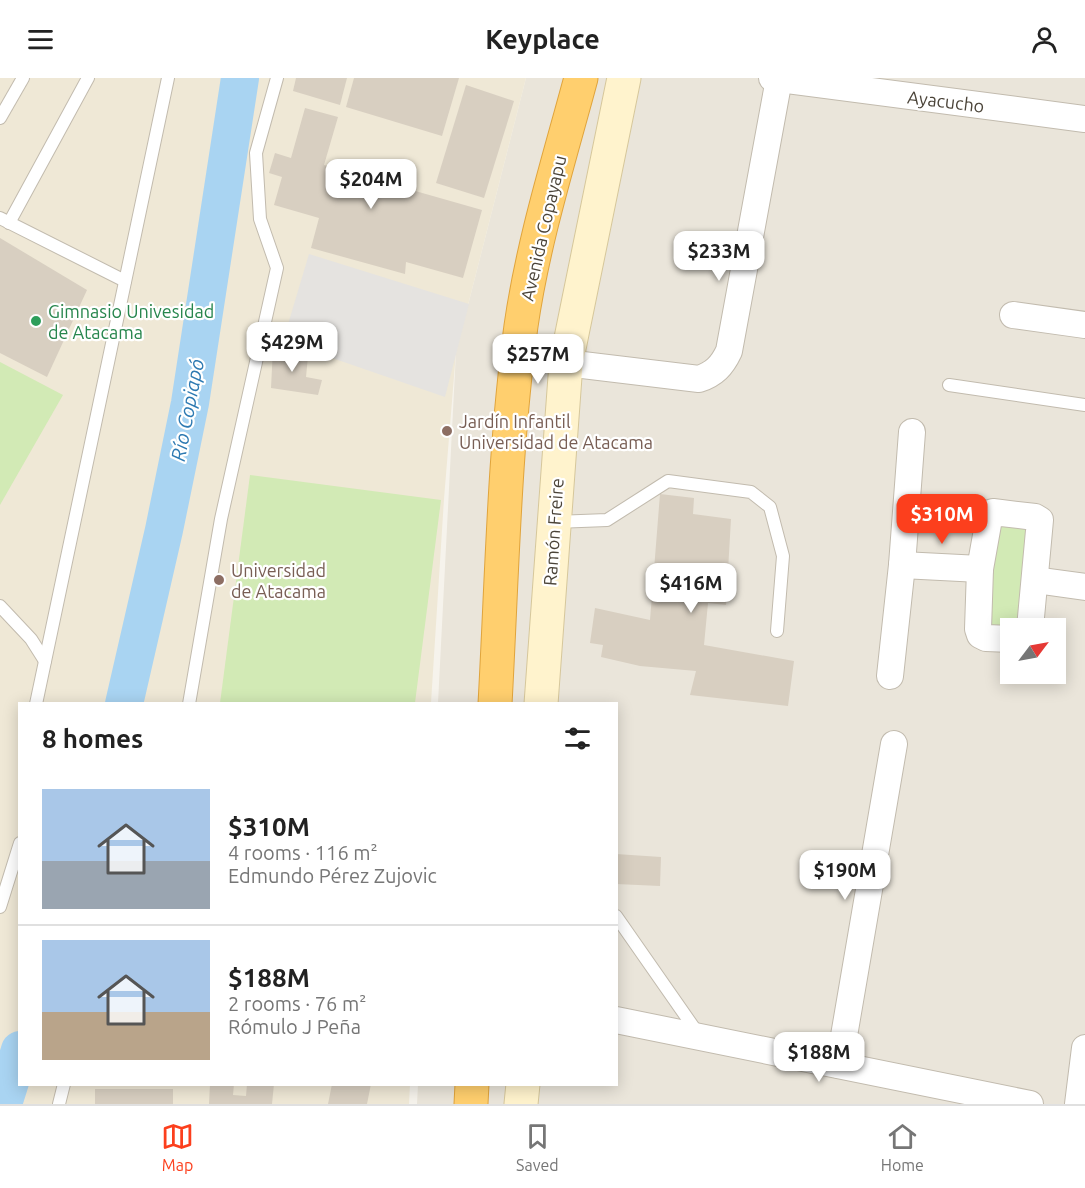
<!DOCTYPE html>
<html lang="en">
<head>
<meta charset="utf-8">
<style>
	:root { --surface:#fff; --page:#f2f2f2; --text:#222; --muted:#767676; --line:#e0e0e0; --accent:#fc3f1d }
	body { margin:0; font-family:Ubuntu,sans-serif; background:var(--page); color:var(--text); height:100vh; display:flex; flex-direction:column; font-size:22px; white-space:nowrap }
	* { box-sizing:border-box; margin:0 }
	p { font-size:20px; color:var(--muted) }
	.icon { flex:none; width:33px; height:33px; fill:none; stroke:currentColor; stroke-width:2; stroke-linecap:round; stroke-linejoin:round }
	.map { position:relative; flex:1; overflow:hidden }
	.panel { position:absolute; left:18px; top:624px; width:600px; height:384px; display:flex; flex-direction:column; background:var(--surface); border-radius:0px; box-shadow:0 3px 15px #0003 }
	.panel>* { flex:none }
	.needle { width:39px; rotate:58deg }
	.fabs { position:absolute; left:1000px; top:540px; display:grid; gap:12px }
	.fabs a { display:grid; place-items:center; width:66px; height:66px; border-radius:0px; background:var(--surface); box-shadow:0 3px 15px #0003; font-size:30px }
	.price { position:absolute; translate:-50% -51px; padding:0 14px; border-radius:12px; background:#fff; color:#222; font-size:20px; line-height:39px; filter:drop-shadow(0 2px 3px #0008) }
	.price::after { content:''; position:absolute; left:50%; top:36px; width:18px; height:14px; margin-left:-9px; background:inherit; clip-path:polygon(0 0,100% 0,50% 100%) }
	.price.current { background:var(--accent); color:#fff }
	ul { padding:0; list-style:none }
	li { display:flex; align-items:center; gap:18px; height:150px; padding:0 24px }
	li+li { border-top:2px solid var(--line) }
	li span { display:grid; place-items:center; flex:none; width:168px; height:120px; border-radius:0px; color:#555 }
	li>.icon { margin-inline-start:auto }
	span .icon { width:72px; height:72px; fill:#fffc; stroke-width:1 }
	li b { font-size:26px }
	h2 { display:flex; justify-content:space-between; align-items:center; height:72px; padding:0 24px; font-size:26px }
	header { display:flex; justify-content:space-between; align-items:center; height:78px; padding:0 24px; background:var(--surface); font-size:27px; font-weight:700 }
	.tabs { display:flex; justify-content:space-around; align-items:center; height:84px; border-top:2px solid var(--line); background:var(--surface); font-size:16px; color:var(--muted) }
	.tabs a { display:grid; justify-items:center; gap:3px }
	.tabs .current { color:var(--accent) }
	.map>svg:first-child { display:block }
	.residential { fill:#eae5da; fill-rule:evenodd }
	.education { fill:#efe8d6 }
	.green { fill:#d2eab5 }
	.parking { fill:#e5e3e0 }
	.lines { fill:none; stroke-linecap:round; stroke-linejoin:round }
	.river { stroke:#a9d4f2; stroke-width:38 }
	.building { fill:#d8cfc1 }
	.lane-casing { stroke:#c2bbae; stroke-width:14 }
	.street-casing { stroke:#c2bbae; stroke-width:28 }
	.secondary-casing { stroke:#d6c79b; stroke-width:35 }
	.highway-casing { stroke:#e0a43c; stroke-width:35 }
	.lane { stroke:#fff; stroke-width:12 }
	.street { stroke:#fff; stroke-width:26 }
	.secondary { stroke:#fff3cd; stroke-width:33 }
	.highway { stroke:#ffcf6e; stroke-width:33 }
	.leisure-dot { fill:#2e9e5b; stroke:#fff; stroke-width:2 }
	.education-dot { fill:#8d6e63; stroke:#fff; stroke-width:2 }
	.labels { text-anchor:middle; dominant-baseline:central; stroke-width:4.5; stroke-linejoin:round; paint-order:stroke }
	.street-label { font-size:18px; fill:#4b4439; stroke:#fff }
	.leisure-label { font-size:18px; fill:#27864d; stroke:#fff; text-anchor:start }
	.education-label { font-size:18px; fill:#785e54; stroke:#fff; text-anchor:start }
	.water-label { font-size:20px; font-style:italic; fill:#2e7ab2; stroke:#fff }
</style>
</head>
<body>
<header><svg class="icon" aria-label="menu" viewBox="0 0 24 24"><path d="M4 6h16M4 12h16M4 18h16"/></svg>Keyplace<svg class="icon" aria-label="person" viewBox="0 0 24 24"><circle cx="12" cy="8" r="4"/><path d="M4 21q1-7 8-7t8 7"/></svg></header>
<div class="map">
<svg width="1085" height="1026" viewBox="0 0 1085 1026">
	<rect width="100%" height="100%" fill="#f6f3ec"/>
	<path class="residential" d="M526,0H1085V1026H417L418,1007L616,1006V626L438,625L456,274ZM1011,550H1056V596H1011Z"/>
	<path class="education" d="M0,0H526L456,274L444,421L431,625L20,626V1006H410L409,1026H0Z"/>
	<g class="green">
		<path d="M0,284L63,317L0,427Z"/>
		<path d="M250,397L441,422L415,625H220Z"/>
		<path d="M989,442L1028,445L1017,550H980Z"/>
	</g>
	<path class="parking" d="M309,176L469,226L445,319L283,263Z"/>
	<g class="lines">
		<g class="river">
			<path d="M124,626L164,452L190,325L240,0"/>
			<path d="M3,1026L20,972"/>
		</g>
	</g>
	<g class="building">
		<path d="M296,0H347L340,27L293,13Z"/>
		<path d="M354,0H459L442,58L346,29Z"/>
		<path d="M466,7L514,23L484,120L436,105Z"/>
		<path d="M305,30L338,39L324,87L482,132L463,200L406,184L405,196L311,170L319,140L274,127L282,99L269,95L275,75L291,80Z"/>
		<path d="M0,160L87,212L47,299L0,275Z"/>
		<path d="M273,270L308,278L306,299L322,302L318,317L271,310Z"/>
		<path d="M660,416L694,420L693,436L731,441L726,527L708,525L704,567L794,583L788,628L690,617L696,593L640,588L601,579L603,567L590,565L595,530L650,542Z"/>
		<path d="M616,776L661,779L660,808L616,806Z"/>
		<path d="M210,1006H234L233,1017L246,1018L247,1006H274L272,1026H209Z"/>
		<path d="M332,1006H371L367,1026H328Z"/>
		<rect x="95" y="1011" width="78" height="15"/>
	</g>
	<g class="lines">
		<g class="lane-casing">
			<g id="lane">
				<path d="M0,40L23,0"/>
				<path d="M0,140L125,203"/>
				<path d="M9,145L88,0"/>
				<path d="M949,307L1085,327"/>
				<path d="M555,444L607,442L668,403L751,414L770,429L783,478L777,553"/>
				<path d="M0,528L31,561L45,583"/>
				<path d="M36,626L168,0"/>
				<path d="M189,626L221,441L277,190L260,141L256,75L277,0"/>
				<path d="M0,829L20,765"/>
				<path d="M616,838L699,957"/>
				<path d="M59,1026L64,1006"/>
			</g>
		</g>
		<g class="street-casing">
			<g id="street">
				<path d="M772,0L1085,41"/>
				<path d="M1013,237L1085,247"/>
				<path d="M566,285L699,301C714,296 722,288 729,273L779,1"/>
				<path d="M902,487L980,491"/>
				<path d="M1035,502L1085,509"/>
				<path d="M1011,561L986,560L980,557L978,551L980,491L990,435L993,434L1035,439L1040,442L1030,550"/>
				<path d="M890,598L902,487L912,354"/>
				<path d="M616,942L1030,1026"/>
				<path d="M839,987L894,666"/>
				<path d="M1078,1026L1085,970"/>
			</g>
		</g>
		<g class="secondary-casing">
			<g id="secondary">
				<path d="M541,626L566,285L624,0"/>
				<path d="M521,1026L523,1006"/>
			</g>
		</g>
		<g class="highway-casing">
			<g id="highway">
				<path d="M495,626C502,500 504,373 521,248C533,164 559,82 581,0"/>
				<path d="M471,1026L472,1006"/>
			</g>
		</g>
		<use href="#lane" class="lane"/>
		<use href="#street" class="street"/>
		<use href="#secondary" class="secondary"/>
		<use href="#highway" class="highway"/>
	</g>
	<circle class="leisure-dot" cx="36" cy="243" r="6"/>
	<g class="education-dot">
		<circle cx="447" cy="353" r="6"/>
		<circle cx="219" cy="502" r="6"/>
	</g>
	<g class="labels">
		<g class="street-label">
			<text transform="translate(946 23) rotate(7)">Ayacucho</text>
			<text transform="translate(543 150) rotate(-77)">Avenida Copayapu</text>
			<text transform="translate(553 454) rotate(-86)">Ramón Freire</text>
		</g>
		<g class="leisure-label">
			<text x="48" y="233">Gimnasio Univesidad<tspan x="48" dy="21">de Atacama</tspan></text>
		</g>
		<g class="education-label">
			<text x="459" y="343">Jardín Infantil<tspan x="459" dy="21">Universidad de Atacama</tspan></text>
			<text x="231" y="492">Universidad<tspan x="231" dy="21">de Atacama</tspan></text>
		</g>
		<g class="water-label">
			<text transform="translate(187 332) rotate(-79)">Río Copiapó</text>
		</g>
	</g>
</svg>
<div class="fabs">
<a><svg class="needle" viewBox="-14 -14 28 28"><path d="M0-13l5 13h-10z" fill="#e53935"/><path d="M0 13l5-13h-10z" fill="#767676"/></svg></a>
</div>
<b class="price" style="left:371px;top:132px">$204M</b>
<b class="price" style="left:719px;top:204px">$233M</b>
<b class="price" style="left:292px;top:295px">$429M</b>
<b class="price" style="left:538px;top:307px">$257M</b>
<b class="price current" style="left:942px;top:467px">$310M</b>
<b class="price" style="left:691px;top:536px">$416M</b>
<b class="price" style="left:845px;top:823px">$190M</b>
<b class="price" style="left:819px;top:1005px">$188M</b>
<section class="panel">
<h2>8 homes<svg class="icon" aria-label="filters" viewBox="0 0 24 24"><path d="M4 7h16M4 17h16"/><circle cx="9" cy="7" r="2"/><circle cx="15" cy="17" r="2"/></svg></h2>
<ul>
<li><span style="background:linear-gradient(#a9c7e8 60%,#9aa5b1 0)"><svg class="icon" aria-label="home" viewBox="0 0 24 24"><path d="M3 11l9-7 9 7M6 9v11h12V9"/></svg></span><div><b>$310M</b><p>4 rooms · 116 m²</p><p>Edmundo Pérez Zujovic</p></div></li>
<li><span style="background:linear-gradient(#a9c7e8 60%,#b9a48a 0)"><svg class="icon" aria-label="home" viewBox="0 0 24 24"><path d="M3 11l9-7 9 7M6 9v11h12V9"/></svg></span><div><b>$188M</b><p>2 rooms · 76 m²</p><p>Rómulo J Peña</p></div></li>
</ul>
</section>
</div>
<nav class="tabs">
<a class="current"><svg class="icon" aria-label="map" viewBox="0 0 24 24"><path d="M3 6l6-2 6 2 6-2v14l-6 2-6-2-6 2zM9 4v14M15 6v14"/></svg>Map</a>
<a><svg class="icon" aria-label="saved" viewBox="0 0 24 24"><path d="M7 4h10v16l-5-4-5 4z"/></svg>Saved</a>
<a><svg class="icon" aria-label="home" viewBox="0 0 24 24"><path d="M3 11l9-7 9 7M6 9v11h12V9"/></svg>Home</a>
</nav>
</body>
</html>
